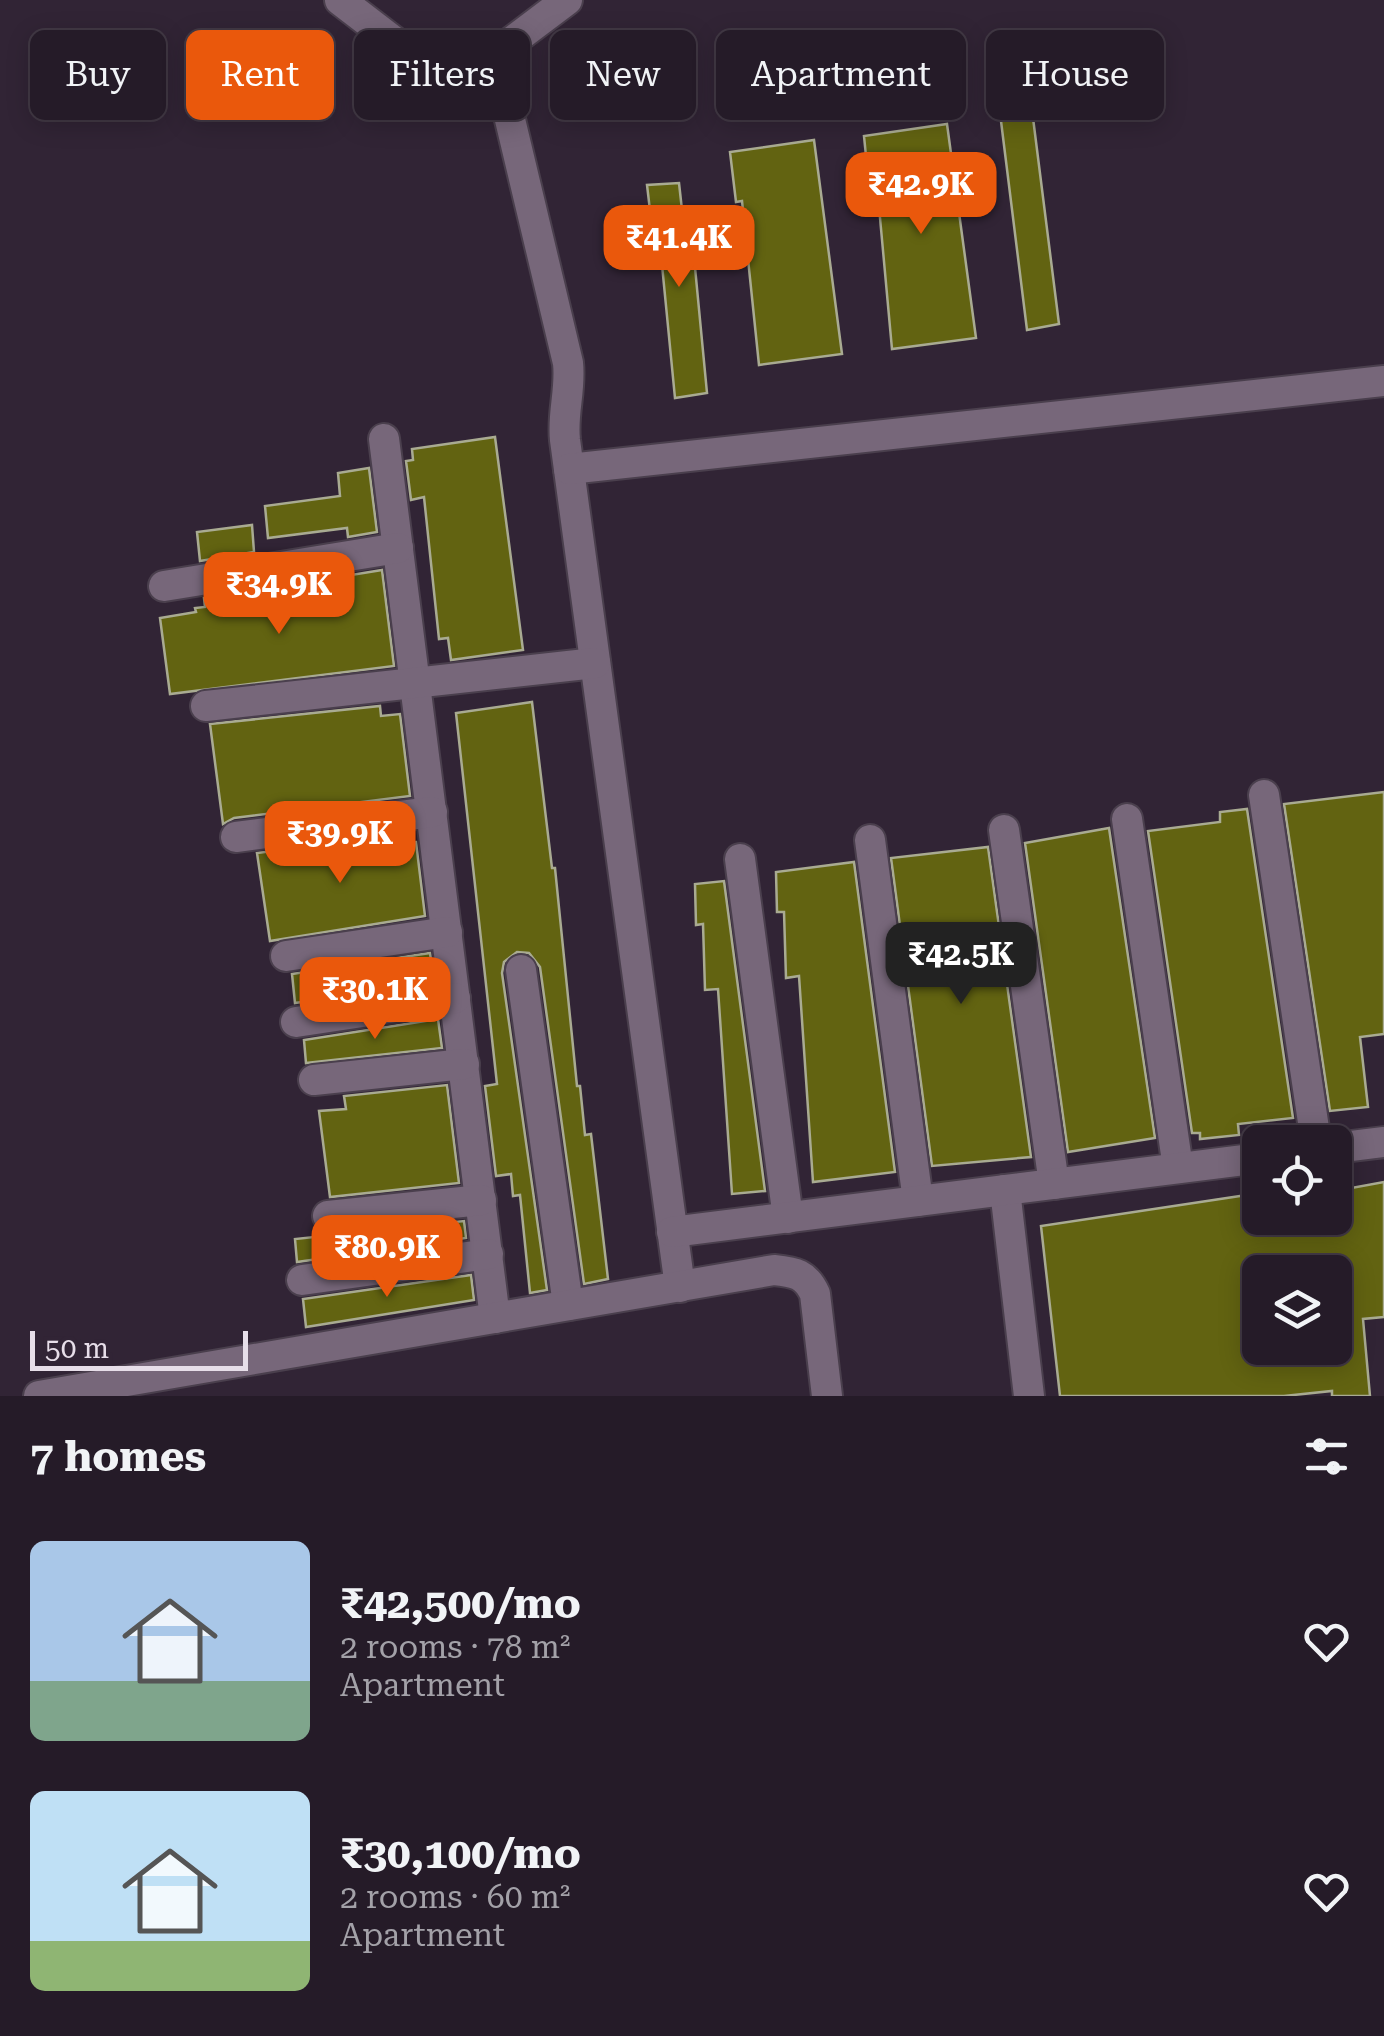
<!DOCTYPE html>
<html lang="en">
<head>
<meta charset="utf-8">
<style>
	:root { --surface:#251b28; --page:#2d2430; --text:#f1f3f6; --muted:#a3a1a8; --line:#423945; --accent:#ea580c }
	body { margin:0; font-family:"Roboto Serif",serif; background:var(--page); color:var(--text); height:100vh; display:flex; flex-direction:column; font-size:38px; white-space:nowrap }
	* { box-sizing:border-box; margin:0 }
	p { font-size:32px; color:var(--muted) }
	.icon { flex:none; width:55px; height:55px; fill:none; stroke:currentColor; stroke-width:2; stroke-linecap:round; stroke-linejoin:round }
	.map { position:relative; height:1396px; overflow:hidden }
	.details { display:flex; flex-direction:column; background:var(--surface); flex:1 }
	.details>* { flex:none }
	.banner { position:absolute; left:30px; top:30px; width:1325px; height:90px; display:flex; gap:20px }
	.controls { position:absolute; left:1242px; top:1125px; display:grid; gap:20px }
	.controls a { display:grid; place-items:center; width:110px; height:110px; border-radius:15px; background:var(--surface); box-shadow:0 5px 25px #0003,0 0 0 2px var(--line); font-size:50px }
	.scale { position:absolute; left:30px; bottom:25px; width:218px; box-sizing:border-box; padding-left:10px; border:5px solid #e7dee9; border-top:0; font-size:28px; line-height:35px; white-space:nowrap; color:#e7dee9; -webkit-text-stroke:8px #312435; paint-order:stroke }
	.price { position:absolute; translate:-50% -85px; padding:0 22px; border-radius:20px; background:var(--accent); color:#fff; font-size:32px; line-height:65px; filter:drop-shadow(0 2px 5px #0008) }
	.price::after { content:''; position:absolute; left:50%; top:60px; width:30px; height:22px; margin-left:-15px; background:inherit; clip-path:polygon(0 0,100% 0,50% 100%) }
	.price.active { background:#222; color:#fff }
	ul { padding:0; list-style:none }
	li { display:flex; align-items:center; gap:30px; height:250px; padding:0 30px }
	li span { display:grid; place-items:center; flex:none; width:280px; height:200px; border-radius:15px; color:#555 }
	li>.icon { margin-inline-start:auto }
	span .icon { width:120px; height:120px; fill:#fffc; stroke-width:1 }
	li b { font-size:42px }
	h2 { display:flex; justify-content:space-between; align-items:center; height:120px; padding:0 30px; font-size:42px }
	.chip { padding:0 35px; border-radius:15px; background:var(--surface); box-shadow:0 5px 25px #0003,0 0 0 2px var(--line); font-size:35px; line-height:90px }
	.chip.active { background:var(--accent); color:#fff }
	.map>svg:first-child { display:block }
	.building { fill:#626311; stroke:#a9ab92; stroke-width:2.5; fill-rule:evenodd }
	.lines { fill:none; stroke-linecap:round; stroke-linejoin:round }
	.minor-casing { stroke:#4a3f4d; stroke-width:34 }
	.minor { stroke:#77677a; stroke-width:30 }
</style>
</head>
<body>
<div class="map">
<svg width="1384" height="1396" viewBox="0 0 1384 1396">
	<rect width="100%" height="100%" fill="#312435"/>
	<g class="building">
		<path d="M1032,110L1059,324L1027,330L1000,113Z"/>
		<path d="M947,124L976,338L892,349L877,185L869,186L864,136Z"/>
		<path d="M814,140L842,354L759,365L742,201L736,202L730,152Z"/>
		<path d="M679,183L685,237L692,236L707,393L675,398L659,234L653,236L647,185Z"/>
		<path d="M495,437L523,650L451,660L448,638L439,639L424,497L411,500L406,461L413,460L412,449Z"/>
		<path d="M369,468L377,532L348,537L347,528L268,538L265,506L340,496L338,473Z"/>
		<path d="M252,525L254,552L200,561L197,532Z"/>
		<path d="M382,570L394,666L170,694L160,618L196,612L195,608L205,607L204,598L256,590L257,600L352,588L351,575Z"/>
		<path d="M532,702L552,868H555L577,1086H580L585,1135L591,1134L608,1279L584,1284L540,967L529,953L517,952L504,962L502,973L547,1290L530,1293L520,1195L513,1196L511,1174L496,1176L485,1086L497,1084L456,713Z"/>
		<path d="M380,706L381,716L400,714L410,796L234,818L223,824L210,724Z"/>
		<path d="M1384,792V1034L1360,1037L1368,1107L1330,1111L1284,804Z"/>
		<path d="M1247,809L1293,1118L1238,1124L1239,1135L1200,1139V1133H1192L1148,831L1220,822V812Z"/>
		<path d="M1109,828L1155,1138L1068,1152L1025,843Z"/>
		<path d="M398,835V843L416,842L425,916L270,941L257,853Z"/>
		<path d="M988,847L1031,1157L932,1166L891,858Z"/>
		<path d="M854,862L895,1172L813,1182L799,976L786,978L784,912H777L776,872Z"/>
		<path d="M724,881L765,1191L732,1194L718,989L705,990L703,924L696,925L695,884Z"/>
		<path d="M430,953L434,982L295,1003L292,974Z"/>
		<path d="M438,1019L442,1048L306,1063L304,1040Z"/>
		<path d="M447,1085L459,1183L330,1197L319,1111L346,1109L344,1096Z"/>
		<path d="M1384,1182V1317L1363,1319L1370,1396H1332V1391L1284,1396H1060L1041,1226L1260,1193V1218H1335V1191ZM1260,1272H1335V1348L1289,1355L1288,1348H1260Z"/>
		<path d="M464,1221L466,1238L297,1262L295,1239Z"/>
		<path d="M471,1275L474,1300L306,1327L303,1299Z"/>
	</g>
	<g class="lines">
		<g class="minor-casing">
			<g id="minor">
				<path d="M340,0L405,50L497,65"/>
				<path d="M567,0L498,52L497,65L568,363C571,390 562,413 565,440L680,1287"/>
				<path d="M384,439L495,1318"/>
				<path d="M569,469L1384,381"/>
				<path d="M164,586L398,548"/>
				<path d="M206,706L595,663"/>
				<path d="M1264,795L1316,1142"/>
				<path d="M1127,819L1178,1168"/>
				<path d="M1004,830L1054,1184"/>
				<path d="M236,837L432,812"/>
				<path d="M870,840L918,1201"/>
				<path d="M740,859L788,1218"/>
				<path d="M286,956L447,932"/>
				<path d="M521,970L568,1305"/>
				<path d="M296,1022L455,998"/>
				<path d="M314,1080L464,1064"/>
				<path d="M1335,1148L1384,1142"/>
				<path d="M1005,1190L1029,1396"/>
				<path d="M328,1216L481,1200"/>
				<path d="M672,1232L1260,1158"/>
				<path d="M302,1280L488,1254"/>
				<path d="M39,1396L774,1270C795,1272 806,1274 815,1294L827,1396"/>
			</g>
		</g>
		<use href="#minor" class="minor"/>
	</g>
</svg>
<div class="controls">
<a><svg class="icon" aria-label="locate" viewBox="0 0 24 24"><circle cx="12" cy="12" r="6"/><path d="M12 2v4M12 18v4M2 12h4M18 12h4"/></svg></a>
<a><svg class="icon" aria-label="layers" viewBox="0 0 24 24"><path d="M12 4l9 5-9 5-9-5zM3 14l9 5 9-5"/></svg></a>
</div>
<div class="scale">50 m</div>
<b class="price" style="left:921px;top:237px">₹42.9K</b>
<b class="price" style="left:679px;top:290px">₹41.4K</b>
<b class="price" style="left:279px;top:637px">₹34.9K</b>
<b class="price" style="left:340px;top:886px">₹39.9K</b>
<b class="price active" style="left:961px;top:1007px">₹42.5K</b>
<b class="price" style="left:375px;top:1042px">₹30.1K</b>
<b class="price" style="left:387px;top:1300px">₹80.9K</b>
<div class="banner">
<a class="chip">Buy</a>
<a class="chip active">Rent</a>
<a class="chip">Filters</a>
<a class="chip">New</a>
<a class="chip">Apartment</a>
<a class="chip">House</a>
</div>
</div>
<section class="details">
<h2>7 homes<svg class="icon" aria-label="filters" viewBox="0 0 24 24"><path d="M4 7h16M4 17h16"/><circle cx="9" cy="7" r="2"/><circle cx="15" cy="17" r="2"/></svg></h2>
<ul>
<li><span style="background:linear-gradient(#a9c7e8 70%,#7fa58c 0)"><svg class="icon" aria-label="home" viewBox="0 0 24 24"><path d="M3 11l9-7 9 7M6 9v11h12V9"/></svg></span><div><b>₹42,500/mo</b><p>2 rooms · 78 m²</p><p>Apartment</p></div><svg class="icon" aria-label="heart" viewBox="0 0 24 24"><path d="M12 20l-8-8c-3-5 5-10 8-4 3-6 11-1 8 4z"/></svg></li>
<li><span style="background:linear-gradient(#bfe0f5 75%,#8fb573 0)"><svg class="icon" aria-label="home" viewBox="0 0 24 24"><path d="M3 11l9-7 9 7M6 9v11h12V9"/></svg></span><div><b>₹30,100/mo</b><p>2 rooms · 60 m²</p><p>Apartment</p></div><svg class="icon" aria-label="heart" viewBox="0 0 24 24"><path d="M12 20l-8-8c-3-5 5-10 8-4 3-6 11-1 8 4z"/></svg></li>
</ul>
</section>
</body>
</html>
